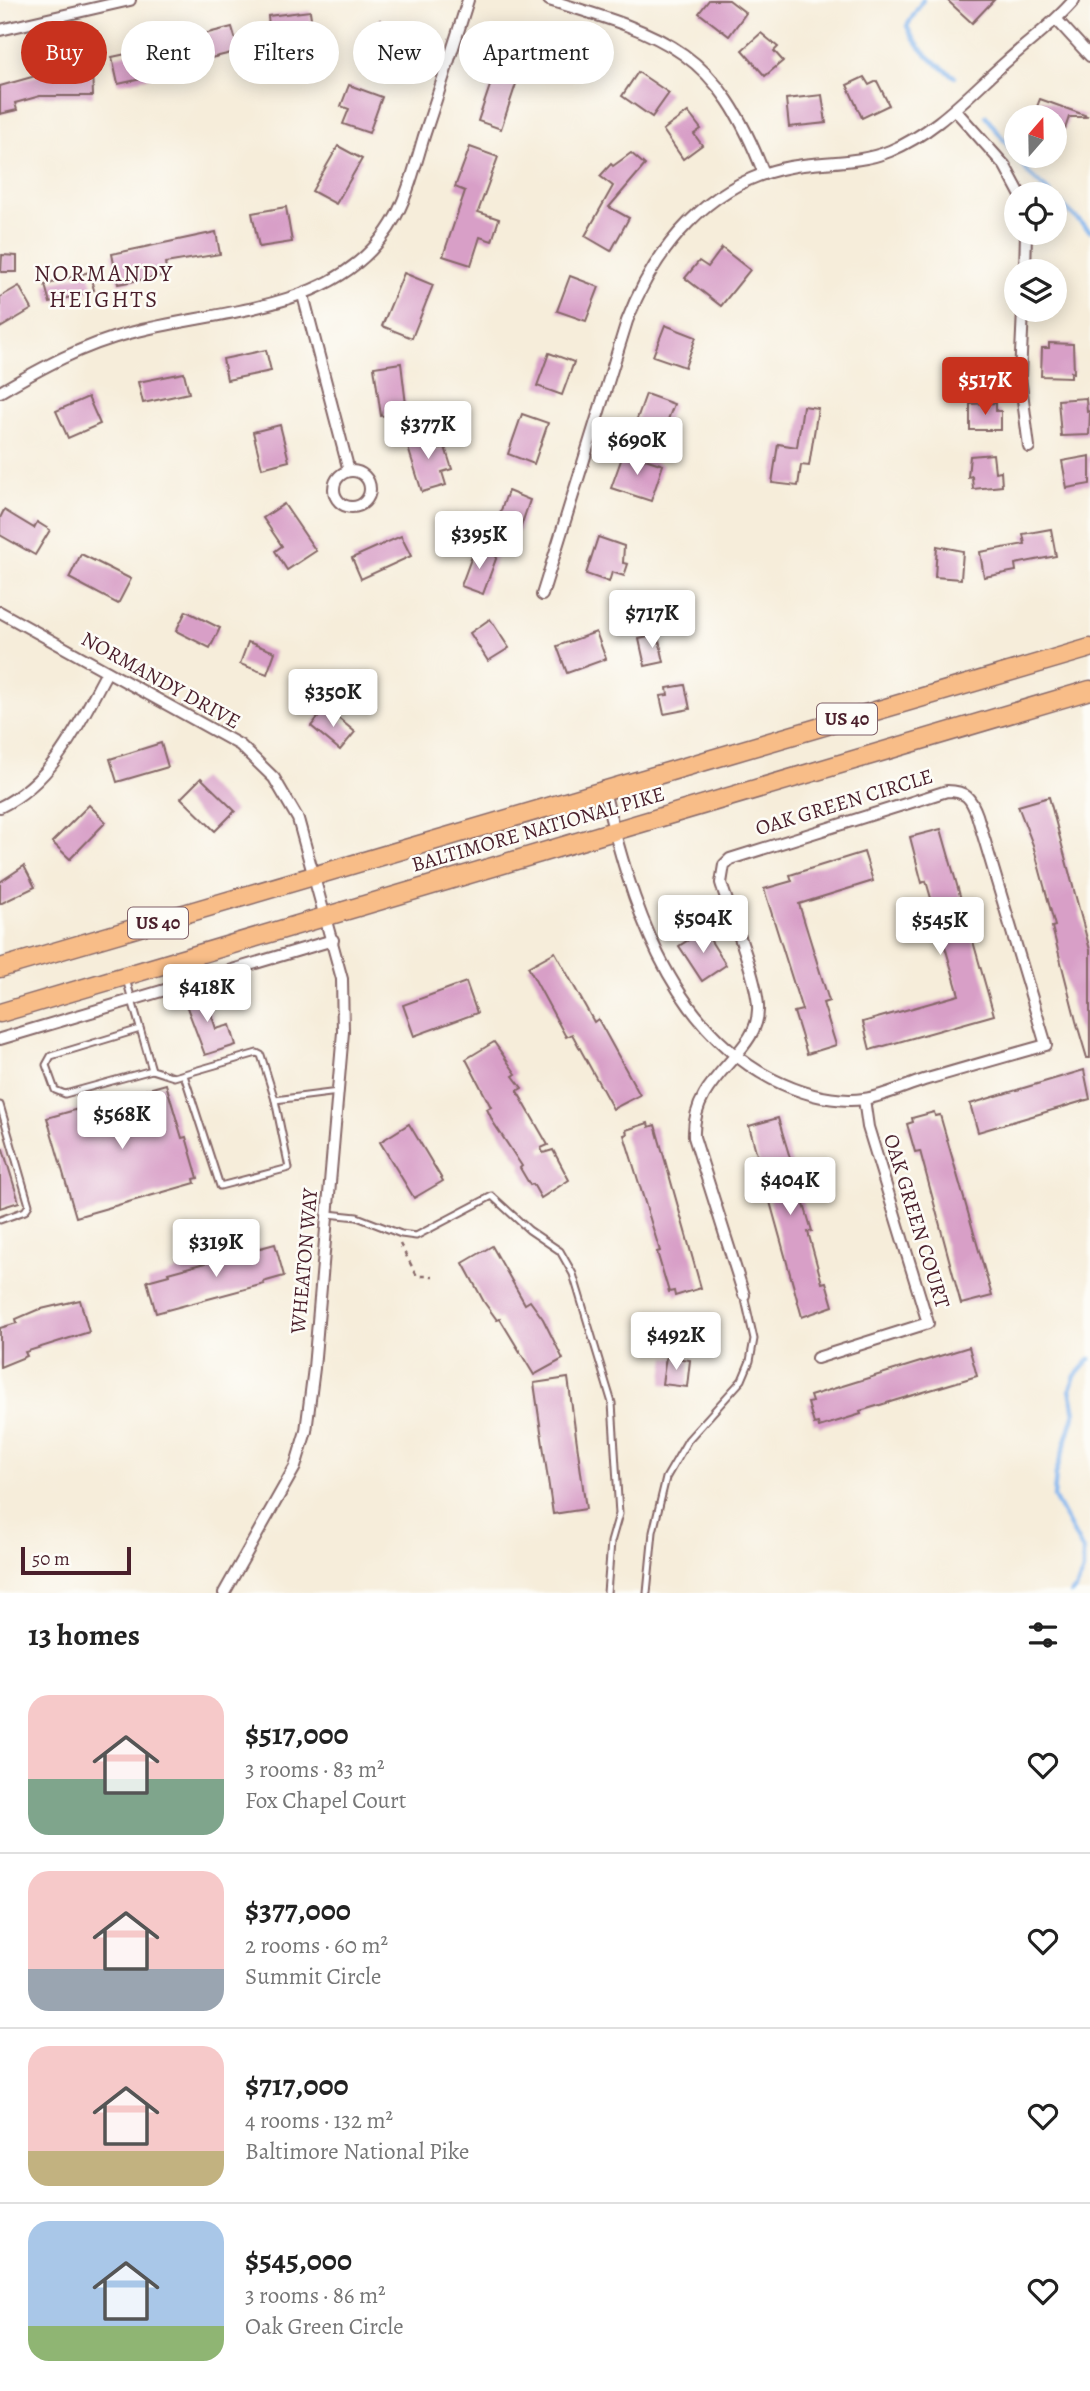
<!DOCTYPE html>
<html lang="en">
<head>
<meta charset="utf-8">
<style>
	:root { --surface:#fff; --page:#f6f6f6; --text:#222; --muted:#767676; --line:#e0e0e0; --accent:#c8321e }
	body { margin:0; font-family:Alegreya,serif; background:var(--page); color:var(--text); height:100vh; display:flex; flex-direction:column; font-size:26px; white-space:nowrap }
	* { box-sizing:border-box; margin:0 }
	p { font-size:23px; color:var(--muted) }
	.icon { flex:none; width:38px; height:38px; fill:none; stroke:currentColor; stroke-width:2; stroke-linecap:round; stroke-linejoin:round }
	.map { position:relative; height:1593px; overflow:hidden }
	.details { display:flex; flex-direction:column; background:var(--surface); flex:1 }
	.details>* { flex:none }
	.top-card { position:absolute; left:21px; top:21px; width:700px; height:63px; display:flex; gap:14px }
	.needle { width:46px; rotate:20deg }
	.fabs { position:absolute; left:1004px; top:105px; display:grid; gap:14px }
	.fabs a { display:grid; place-items:center; width:63px; height:63px; border-radius:50%; background:var(--surface); box-shadow:0 4px 18px #0003; font-size:35px }
	.scale { position:absolute; left:21px; bottom:18px; width:110px; box-sizing:border-box; padding-left:7px; border:4px solid #4a1f2b; border-top:0; font-size:19px; line-height:24px; white-space:nowrap; color:#4a1f2b; -webkit-text-stroke:5px #fdfcf7; paint-order:stroke }
	.price { position:absolute; translate:-50% -60px; padding:0 16px; border-radius:7px; background:#fff; color:#222; font-size:23px; line-height:46px; filter:drop-shadow(0 2px 4px #0008) }
	.price::after { content:''; position:absolute; left:50%; top:42px; width:21px; height:16px; margin-left:-10px; background:inherit; clip-path:polygon(0 0,100% 0,50% 100%) }
	.price.active { background:var(--accent); color:#fff }
	ul { padding:0; list-style:none }
	li { display:flex; align-items:center; gap:21px; height:175px; padding:0 28px }
	li+li { border-top:2px solid var(--line) }
	li span { display:grid; place-items:center; flex:none; width:196px; height:140px; border-radius:21px; color:#555 }
	li>.icon { margin-inline-start:auto }
	span .icon { width:84px; height:84px; fill:#fffc; stroke-width:1 }
	li b { font-size:30px }
	h2 { display:flex; justify-content:space-between; align-items:center; height:84px; padding:0 28px; font-size:30px }
	.chip { padding:0 24px; border-radius:32px; background:var(--surface); box-shadow:0 4px 18px #0003; font-size:24px; line-height:63px }
	.chip.active { background:var(--accent); color:#fff }
	.map>svg:first-child { display:block }
	.lines { fill:none; stroke-linecap:round; stroke-linejoin:round }
	.stream { stroke:#80b3ed; stroke-width:4.5 }
	.building { fill:#d89fc7 }
	.service-casing { stroke:#866768; stroke-width:9 }
	.minor-casing { stroke:#866768; stroke-width:14 }
	.primary-casing { stroke:#866768; stroke-width:21 }
	.path { stroke:#866768; stroke-width:2.5; stroke-dasharray:5 5; stroke-linecap:butt }
	.service { stroke:#fff; stroke-width:5 }
	.minor { stroke:#fff; stroke-width:10 }
	.primary { stroke:#f8bd88; stroke-width:18 }
	.labels { text-anchor:middle; dominant-baseline:central; stroke-width:5; stroke-linejoin:round; paint-order:stroke }
	.shield { fill:#fdfcf7; stroke:#806168; stroke-width:2 }
	.shield-label { font-size:19px; font-weight:bold; fill:#4a1f2b }
	.street-label { font-size:21px; fill:#4a1f2b; stroke:#fdfcf7 }
	.neighbourhood-label { font-size:23px; letter-spacing:2px; fill:#4a1f2b; stroke:#fdfcf7 }
</style>
</head>
<body>
<div class="map">
<svg width="1090" height="1593" viewBox="0 0 1090 1593">
	<rect width="100%" height="100%" fill="#fdfcf7"/>
	<filter id="ink" filterUnits="userSpaceOnUse"><feTurbulence type="fractalNoise" baseFrequency=".0143" numOctaves="2"/><feDisplacementMap in="SourceGraphic" scale="14" xChannelSelector="R" yChannelSelector="G"/><feConvolveMatrix kernelMatrix="1 2 1 2 8 2 1 2 1" color-interpolation-filters="sRGB"/></filter>
	<filter id="wash" filterUnits="userSpaceOnUse"><feTurbulence type="fractalNoise" baseFrequency=".00686" numOctaves="4" result="noise"/><feDisplacementMap in="SourceGraphic" scale="28" xChannelSelector="R" yChannelSelector="G"/><feGaussianBlur stdDeviation="1.57" result="paint"/><feColorMatrix in="noise" values="0 0 0 0 0 0 0 0 0 0 0 0 0 0 0 0 0 1.4 0 .05"/><feComposite in="paint" operator="in"/></filter>
	<g filter="url(#wash)">
		<rect width="100%" height="100%" fill="#f6edda"/>
		<g class="lines">
			<g class="stream">
				<path d="M923,0L907,26C916,49 935,63 955,77"/>
				<path d="M986,116L1029,174L1051,194"/>
				<path d="M1055,198L1090,231"/>
				<path d="M1071,1593L1076,1590L1083,1571V1551L1054,1497L1056,1473L1075,1413L1070,1389L1075,1376L1090,1359"/>
			</g>
		</g>
		<g id="blocks">
			<g class="building">
				<path d="M709,0H729L746,13L729,36L699,13Z"/>
				<path d="M947,0H994L972,23Z"/>
				<path d="M310,11L313,32L270,37L268,16Z"/>
				<path d="M380,20L399,42L382,58L362,36Z"/>
				<path d="M232,27L239,51L191,63L184,39Z"/>
				<path d="M761,33L778,47L774,51L783,61L765,76L742,50Z"/>
				<path d="M514,43L532,50L524,74L520,72L501,129L478,121L493,77L498,79L507,52L511,53Z"/>
				<path d="M154,48L160,75L118,84L112,57Z"/>
				<path d="M92,68L93,96H40L15,103L17,110L0,114V86L39,75V69Z"/>
				<path d="M638,72L669,93L652,117L622,96Z"/>
				<path d="M864,77L869,85L877,81L889,105L862,118L847,85Z"/>
				<path d="M349,85L382,97L369,133L343,124L349,109L341,106Z"/>
				<path d="M822,95L826,123L789,127L786,99Z"/>
				<path d="M1040,99L1087,116L1086,117H1069L1065,129L1055,126V117H1033Z"/>
				<path d="M688,112L701,129L694,134L702,145L683,159L663,130Z"/>
				<path d="M338,146L362,159L336,204L312,191Z"/>
				<path d="M470,147L498,157L478,212L499,219L492,241L480,237L471,265L443,256L465,191L455,187Z"/>
				<path d="M631,153L645,165L609,207L629,218L611,251L585,236L613,186L600,176L611,164L613,166Z"/>
				<path d="M286,207L292,242L259,247L252,213Z"/>
				<path d="M216,232L220,254L165,263L167,275L118,284L112,254Z"/>
				<path d="M722,248L750,270L721,306L685,278L699,261L708,267Z"/>
				<path d="M2,255L17,256V272H1Z"/>
				<path d="M89,272L94,290L50,303L45,285Z"/>
				<path d="M404,273L433,285L412,338L382,326Z"/>
				<path d="M570,276L599,287L586,321L557,311Z"/>
				<path d="M19,286L32,309L0,328V297Z"/>
				<path d="M665,325L696,337L685,367L653,356Z"/>
				<path d="M1049,343L1073,344L1074,373L1071,372V377L1041,376L1042,348H1049Z"/>
				<path d="M266,350L271,371L227,380L223,359Z"/>
				<path d="M549,353L574,362L562,395L537,386Z"/>
				<path d="M401,363L407,413L381,416L374,367Z"/>
				<path d="M184,373L189,393L143,403L138,382Z"/>
				<path d="M646,394L674,404L660,440L633,430Z"/>
				<path d="M88,397L100,424L68,438L56,411Z"/>
				<path d="M1086,398L1087,412L1090,411L1089,435L1061,436L1058,400Z"/>
				<path d="M996,403V411H1001V430H970V404Z"/>
				<path d="M803,406L818,408L809,466L801,465L798,486L772,483L778,444L797,447Z"/>
				<path d="M522,414L548,423L534,464L508,454Z"/>
				<path d="M280,425L289,461L262,468L253,432Z"/>
				<path d="M429,430L435,450L445,447L452,469L442,472L446,485L422,492L405,438Z"/>
				<path d="M624,452L663,465L651,501L611,488Z"/>
				<path d="M993,454L995,472L1001,471L1002,486L973,489L972,476L968,477L970,456Z"/>
				<path d="M1090,456V484L1067,488L1062,461Z"/>
				<path d="M508,491L530,500L519,532L496,524Z"/>
				<path d="M284,504L316,551L287,570L275,551L282,546L263,518Z"/>
				<path d="M4,510L34,528L37,522L50,530L35,555L0,535V518Z"/>
				<path d="M1051,529L1056,556L1015,564L1016,571L984,577L980,552L1025,544L1023,534Z"/>
				<path d="M401,536L411,556L361,579L352,558Z"/>
				<path d="M598,537L624,546L623,563L628,564L624,576L612,572L609,582L586,574Z"/>
				<path d="M937,546L963,551L961,579L935,577Z"/>
				<path d="M475,548L497,556L483,594L461,586Z"/>
				<path d="M81,554L131,579L118,604L69,578Z"/>
				<path d="M186,611L220,628L210,648L176,631Z"/>
				<path d="M490,619L509,648L488,661L470,633Z"/>
				<path d="M596,632L606,659L567,673L557,646Z"/>
				<path d="M658,635L664,662L645,666L639,639Z"/>
				<path d="M248,642L275,652L267,674L240,664Z"/>
				<path d="M685,685L690,709L664,714L660,696L668,695L667,688Z"/>
				<path d="M326,708L355,732L340,750L311,726Z"/>
				<path d="M161,743L168,767L117,782L110,759Z"/>
				<path d="M201,778L235,811L215,831L181,798Z"/>
				<path d="M1049,797L1090,950V1058H1087L1076,1021L1052,927L1055,926L1033,845L1018,806Z"/>
				<path d="M89,805L106,822L70,859L52,842Z"/>
				<path d="M941,829L994,1015L870,1050L863,1022L959,995L926,881L922,883L910,837Z"/>
				<path d="M864,852L873,881L799,904L829,1001L823,1003L836,1045L807,1054L794,1012L802,1010L764,889L792,881L790,875Z"/>
				<path d="M24,866L35,887L0,904V882Z"/>
				<path d="M704,930L726,965L702,981L679,946Z"/>
				<path d="M555,952L594,1022L598,1019L640,1095L613,1109L572,1034L566,1037L528,967Z"/>
				<path d="M466,982L477,1013L414,1036L403,1005Z"/>
				<path d="M203,987L216,1029L230,1025L236,1045L205,1055L182,994Z"/>
				<path d="M494,1042L516,1074L513,1076L522,1088L517,1091L548,1145L541,1148L543,1153L553,1150L569,1180L541,1198L533,1184L530,1185L520,1168L522,1166L493,1122L487,1109L491,1107L466,1059Z"/>
				<path d="M1084,1070L1090,1099L978,1132L970,1104Z"/>
				<path d="M166,1084L182,1138L186,1137L198,1178L194,1179L195,1183L76,1217L47,1118Z"/>
				<path d="M934,1112L935,1116L940,1115L992,1296L961,1304L920,1151L915,1152L907,1124L913,1122L912,1118Z"/>
				<path d="M778,1118L812,1231L808,1232L822,1283L826,1282L833,1306L802,1317L749,1126Z"/>
				<path d="M648,1123L649,1127L655,1125L701,1288L675,1296L674,1291L669,1292L657,1252L660,1251L624,1135L627,1134L626,1130Z"/>
				<path d="M409,1124L443,1181L414,1198L380,1142Z"/>
				<path d="M3,1149L19,1202L0,1208V1150Z"/>
				<path d="M275,1244L284,1276L263,1282L264,1284L156,1313L147,1281L169,1275L168,1273Z"/>
				<path d="M492,1246L525,1304L530,1301L543,1319L563,1359L534,1375L500,1319L497,1320L484,1302L463,1263Z"/>
				<path d="M80,1300L89,1332L25,1352L27,1356L0,1367V1328L17,1323L16,1319L37,1310Z"/>
				<path d="M969,1347L977,1376L860,1411L861,1414L819,1427L818,1423L814,1424L808,1403L812,1402L810,1396Z"/>
				<path d="M666,1357L690,1360L687,1387L662,1384Z"/>
				<path d="M568,1378L586,1509L553,1514L534,1383Z"/>
			</g>
		</g>
	</g>
	<g filter="url(#ink)">
		<use href="#blocks" fill-opacity="0" stroke="#866768" stroke-width="2"/>
		<g class="lines">
			<g class="service-casing">
				<g id="service">
					<path d="M126,979L152,1070"/>
					<path d="M140,1029L51,1056L46,1065L55,1090L65,1094L152,1070L174,1077L257,1053L261,1055L275,1100L289,1168L220,1186L184,1075"/>
					<path d="M275,1100L338,1092"/>
					<path d="M0,1105L29,1205L25,1211L0,1220"/>
					<path d="M328,1214L357,1217L401,1234L416,1236L492,1196L529,1230L560,1251L573,1274L612,1403L619,1514L611,1542L607,1593"/>
					<path d="M647,1593L653,1532L666,1478L688,1440L742,1380L750,1361L754,1339L744,1295"/>
				</g>
			</g>
			<g class="minor-casing">
				<g id="minor">
					<path d="M549,0C668,36 717,51 764,174"/>
					<path d="M1057,20L1090,56"/>
					<path d="M0,30L130,0"/>
					<path d="M956,111L1005,166L1020,194"/>
					<path d="M1025,271L1026,233"/>
					<path d="M303,295L349,471"/>
					<path d="M1023,310L1020,376L1029,447"/>
					<path d="M0,392C41,368 83,345 130,333C223,308 344,313 396,216C409,191 416,163 424,136C439,91 454,45 468,0"/>
					<circle cx="352" cy="489" r="18"/>
					<path d="M542,595L627,321C655,248 709,182 790,167C823,161 858,164 890,151C939,130 968,95 1007,61C1030,40 1054,24 1074,0"/>
					<path d="M0,612L240,745L274,778L298,819L342,979L343,1032L314,1368L306,1431L295,1467L224,1593"/>
					<path d="M604,791C631,899 666,1024 772,1079C800,1093 832,1103 864,1099C884,1096 905,1086 924,1080C965,1068 1006,1056 1046,1045L977,815C971,798 966,791 947,791L730,859L724,865L721,883C731,915 756,975 758,1006C761,1055 691,1074 694,1137L744,1295"/>
					<path d="M0,807C55,780 79,723 107,672"/>
					<path d="M0,1039L333,940"/>
					<path d="M817,1358L928,1323L868,1127L864,1099"/>
				</g>
			</g>
			<g class="primary-casing">
				<g id="primary">
					<path d="M0,968L1090,648"/>
					<path d="M0,1013L1090,690"/>
				</g>
			</g>
			<path class="path" d="M400,1244L417,1276H433"/>
			<use href="#service" class="service"/>
			<use href="#minor" class="minor"/>
			<use href="#primary" class="primary"/>
		</g>
	</g>
	<g class="labels">
		<g class="shield">
			<rect x="817" y="703.5" width="60" height="31" rx="5"/>
			<rect x="128" y="907.5" width="60" height="31" rx="5"/>
		</g>
		<g class="shield-label">
			<text x="847" y="719">US 40</text>
			<text x="158" y="923">US 40</text>
		</g>
		<g class="street-label">
			<text transform="translate(161 680) rotate(29)">NORMANDY DRIVE</text>
			<text transform="translate(844 802) rotate(-17)">OAK GREEN CIRCLE</text>
			<text transform="translate(538 829) rotate(-16)">BALTIMORE NATIONAL PIKE</text>
			<text transform="translate(917 1221) rotate(73)">OAK GREEN COURT</text>
			<text transform="translate(304 1261) rotate(-85)">WHEATON WAY</text>
		</g>
		<g class="neighbourhood-label">
			<text x="104" y="273">NORMANDY<tspan x="104" dy="26">HEIGHTS</tspan></text>
		</g>
	</g>
</svg>
<div class="fabs">
<a><svg class="needle" viewBox="-14 -14 28 28"><path d="M0-13l5 13h-10z" fill="#e53935"/><path d="M0 13l5-13h-10z" fill="#767676"/></svg></a>
<a><svg class="icon" aria-label="locate" viewBox="0 0 24 24"><circle cx="12" cy="12" r="6"/><path d="M12 2v4M12 18v4M2 12h4M18 12h4"/></svg></a>
<a><svg class="icon" aria-label="layers" viewBox="0 0 24 24"><path d="M12 4l9 5-9 5-9-5zM3 14l9 5 9-5"/></svg></a>
</div>
<div class="scale">50 m</div>
<b class="price active" style="left:985px;top:417px">$517K</b>
<b class="price" style="left:428px;top:461px">$377K</b>
<b class="price" style="left:637px;top:477px">$690K</b>
<b class="price" style="left:479px;top:571px">$395K</b>
<b class="price" style="left:652px;top:650px">$717K</b>
<b class="price" style="left:333px;top:729px">$350K</b>
<b class="price" style="left:703px;top:955px">$504K</b>
<b class="price" style="left:940px;top:957px">$545K</b>
<b class="price" style="left:207px;top:1024px">$418K</b>
<b class="price" style="left:122px;top:1151px">$568K</b>
<b class="price" style="left:790px;top:1217px">$404K</b>
<b class="price" style="left:216px;top:1279px">$319K</b>
<b class="price" style="left:676px;top:1372px">$492K</b>
<div class="top-card">
<a class="chip active">Buy</a>
<a class="chip">Rent</a>
<a class="chip">Filters</a>
<a class="chip">New</a>
<a class="chip">Apartment</a>
</div>
</div>
<section class="details">
<h2>13 homes<svg class="icon" aria-label="filters" viewBox="0 0 24 24"><path d="M4 7h16M4 17h16"/><circle cx="9" cy="7" r="2"/><circle cx="15" cy="17" r="2"/></svg></h2>
<ul>
<li><span style="background:linear-gradient(#f6c9c9 60%,#7fa58c 0)"><svg class="icon" aria-label="home" viewBox="0 0 24 24"><path d="M3 11l9-7 9 7M6 9v11h12V9"/></svg></span><div><b>$517,000</b><p>3 rooms · 83 m²</p><p>Fox Chapel Court</p></div><svg class="icon" aria-label="heart" viewBox="0 0 24 24"><path d="M12 20l-8-8c-3-5 5-10 8-4 3-6 11-1 8 4z"/></svg></li>
<li><span style="background:linear-gradient(#f6c9c9 70%,#9aa5b1 0)"><svg class="icon" aria-label="home" viewBox="0 0 24 24"><path d="M3 11l9-7 9 7M6 9v11h12V9"/></svg></span><div><b>$377,000</b><p>2 rooms · 60 m²</p><p>Summit Circle</p></div><svg class="icon" aria-label="heart" viewBox="0 0 24 24"><path d="M12 20l-8-8c-3-5 5-10 8-4 3-6 11-1 8 4z"/></svg></li>
<li><span style="background:linear-gradient(#f6c9c9 75%,#c2b280 0)"><svg class="icon" aria-label="home" viewBox="0 0 24 24"><path d="M3 11l9-7 9 7M6 9v11h12V9"/></svg></span><div><b>$717,000</b><p>4 rooms · 132 m²</p><p>Baltimore National Pike</p></div><svg class="icon" aria-label="heart" viewBox="0 0 24 24"><path d="M12 20l-8-8c-3-5 5-10 8-4 3-6 11-1 8 4z"/></svg></li>
<li><span style="background:linear-gradient(#a9c7e8 75%,#8fb573 0)"><svg class="icon" aria-label="home" viewBox="0 0 24 24"><path d="M3 11l9-7 9 7M6 9v11h12V9"/></svg></span><div><b>$545,000</b><p>3 rooms · 86 m²</p><p>Oak Green Circle</p></div><svg class="icon" aria-label="heart" viewBox="0 0 24 24"><path d="M12 20l-8-8c-3-5 5-10 8-4 3-6 11-1 8 4z"/></svg></li>
</ul>
</section>
</body>
</html>
